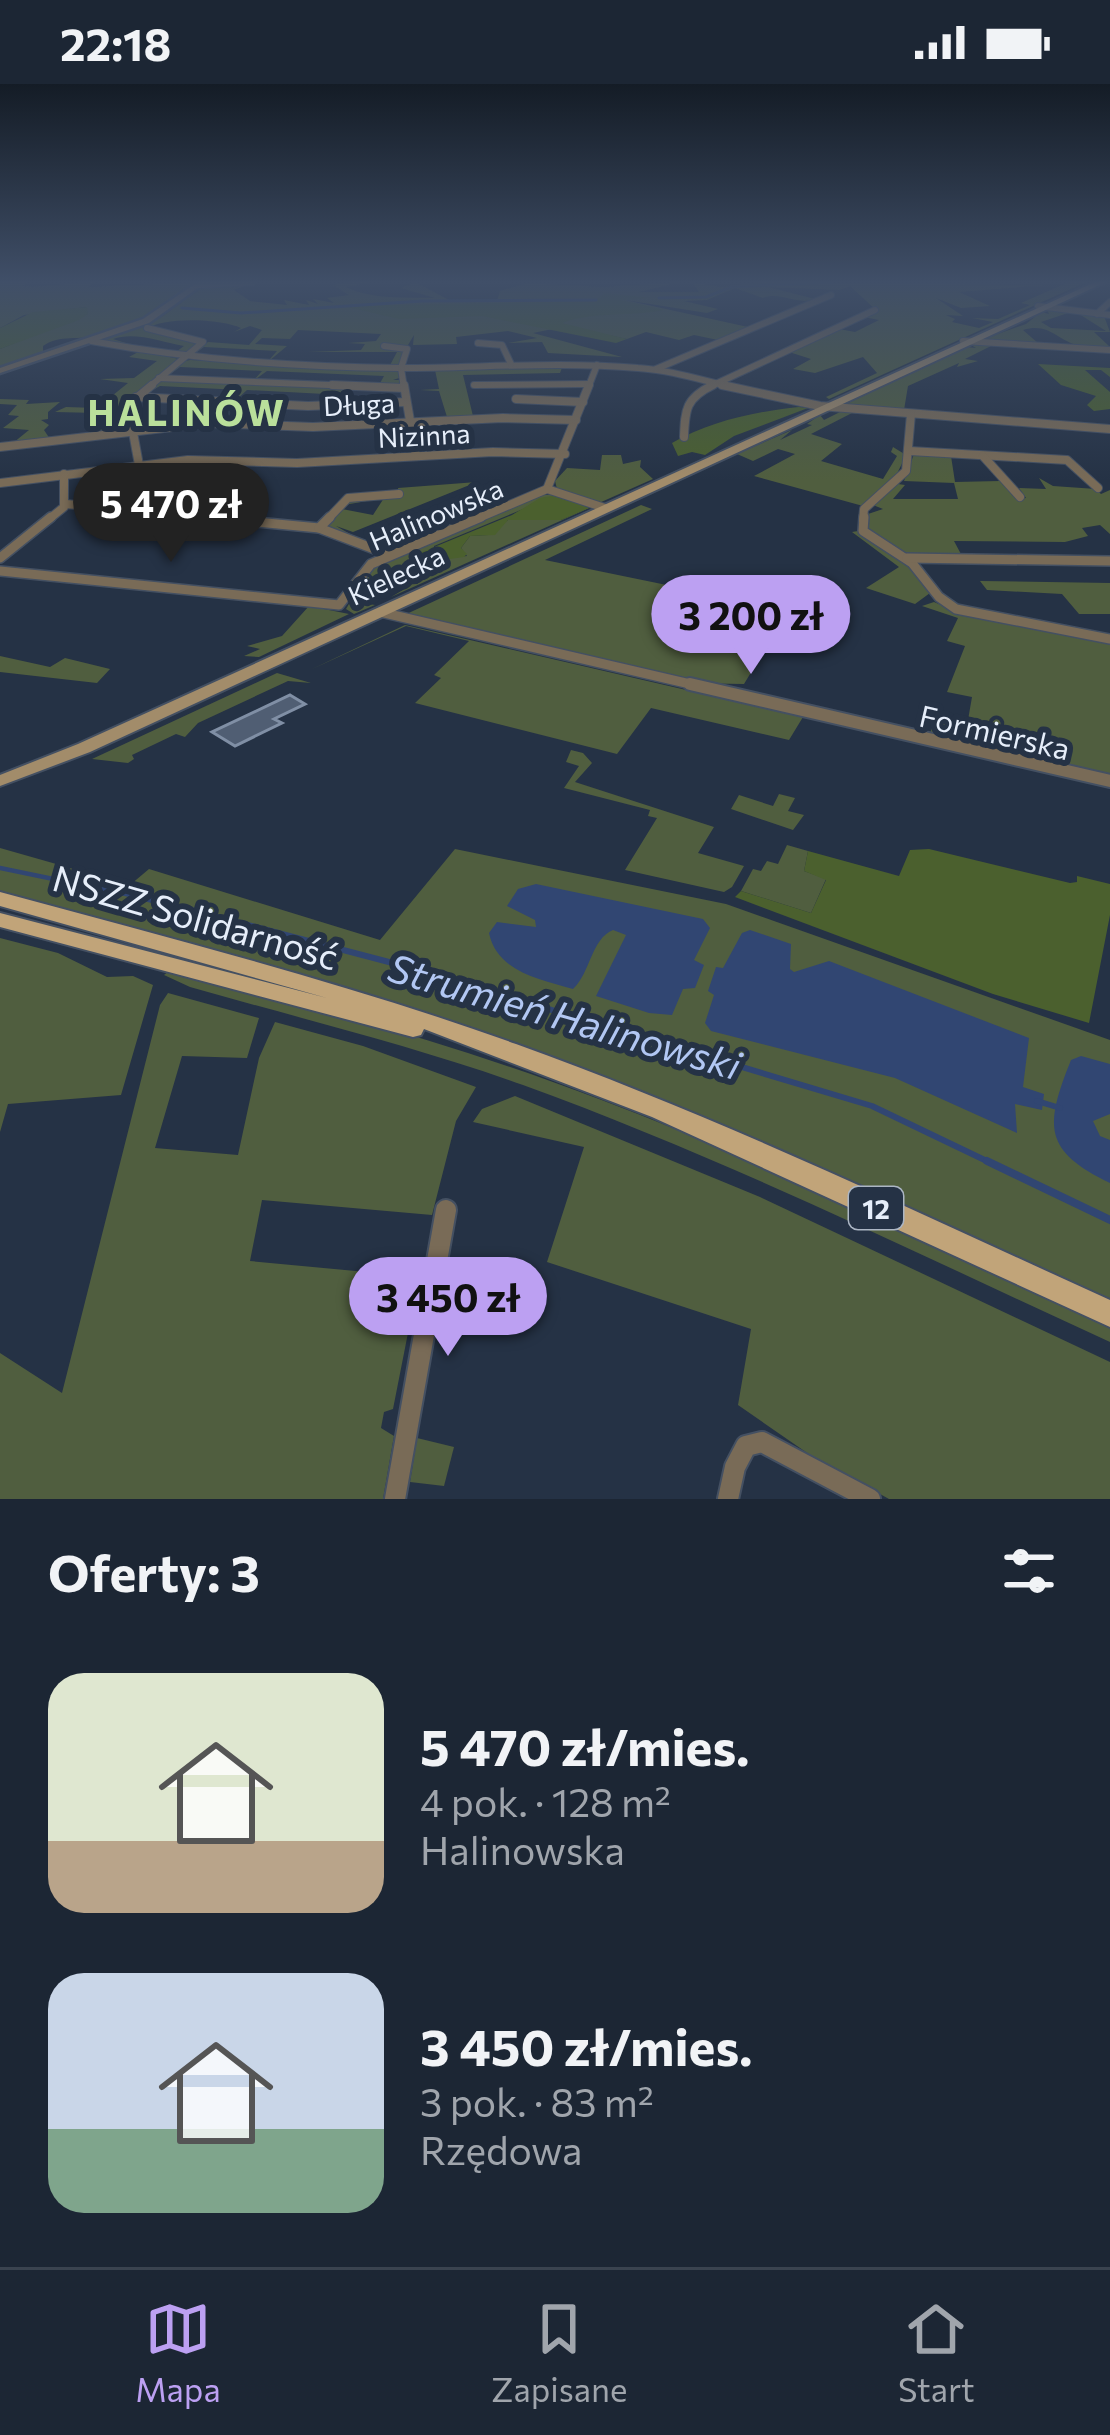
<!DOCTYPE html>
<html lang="pl">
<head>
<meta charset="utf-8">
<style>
	:root { --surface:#1c2634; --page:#252e3c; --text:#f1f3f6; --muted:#a0a5ac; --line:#3a434f; --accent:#bca0f2 }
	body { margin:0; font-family:Commissioner,sans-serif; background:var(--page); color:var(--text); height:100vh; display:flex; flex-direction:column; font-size:45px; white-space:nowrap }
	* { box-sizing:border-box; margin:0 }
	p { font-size:39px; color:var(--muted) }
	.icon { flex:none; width:66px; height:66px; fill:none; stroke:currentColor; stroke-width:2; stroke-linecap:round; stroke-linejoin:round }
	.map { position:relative; height:1415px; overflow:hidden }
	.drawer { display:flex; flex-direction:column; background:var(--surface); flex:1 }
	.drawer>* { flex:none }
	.price { position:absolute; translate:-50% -102px; padding:0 27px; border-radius:42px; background:var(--accent); color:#111; font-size:39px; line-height:78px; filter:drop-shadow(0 3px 6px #0008) }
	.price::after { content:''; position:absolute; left:50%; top:72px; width:36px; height:27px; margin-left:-18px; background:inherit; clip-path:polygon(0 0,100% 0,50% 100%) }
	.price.active { background:#222; color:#fff }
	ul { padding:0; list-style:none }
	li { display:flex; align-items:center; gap:36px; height:300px; padding:0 48px }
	li span { display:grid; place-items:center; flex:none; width:336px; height:240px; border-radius:36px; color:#555 }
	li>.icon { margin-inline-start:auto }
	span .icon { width:144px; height:144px; fill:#fffc; stroke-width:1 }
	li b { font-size:51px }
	h2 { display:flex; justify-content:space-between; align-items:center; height:144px; padding:0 48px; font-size:51px }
	.status { display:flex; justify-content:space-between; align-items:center; height:84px; padding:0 60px; background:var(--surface); direction:ltr }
	.status svg { height:33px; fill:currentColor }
	.tabs { display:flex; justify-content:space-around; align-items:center; height:168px; border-top:3px solid var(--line); background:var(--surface); font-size:33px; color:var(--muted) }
	.tabs a { display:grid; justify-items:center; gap:6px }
	.tabs .active { color:var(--accent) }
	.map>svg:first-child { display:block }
	.green { fill:#505e3f; fill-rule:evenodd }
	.forest { fill:#4b602e }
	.water { fill:#314672 }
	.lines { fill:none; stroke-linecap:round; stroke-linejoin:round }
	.stream-far3 { stroke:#314672; stroke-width:3 }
	.stream-far2 { stroke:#314672; stroke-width:4.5 }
	.stream-far1 { stroke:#314672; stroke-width:6 }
	.stream { stroke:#314672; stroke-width:8 }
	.building { fill:#505e73; stroke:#808fa5; stroke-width:3 }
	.minor-far4-casing { stroke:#445062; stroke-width:8 }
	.minor-far3-casing { stroke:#445062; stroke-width:10 }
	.minor-far2-casing { stroke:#445062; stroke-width:12 }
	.minor-far1-casing { stroke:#445062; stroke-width:16 }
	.minor-casing { stroke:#445062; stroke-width:24 }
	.tertiary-casing { stroke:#445062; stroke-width:5 }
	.secondary-casing { stroke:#445062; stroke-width:4 }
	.primary-casing { stroke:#445062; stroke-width:4 }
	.minor-far4 { stroke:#796b57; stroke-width:6 }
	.minor-far3 { stroke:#796b57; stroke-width:8 }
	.minor-far2 { stroke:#796b57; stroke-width:9 }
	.minor-far1 { stroke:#796b57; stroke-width:12 }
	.minor { stroke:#796b57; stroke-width:20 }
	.tertiary { fill:#796b57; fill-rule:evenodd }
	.secondary { fill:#a28c6a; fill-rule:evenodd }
	.primary { fill:#c1a479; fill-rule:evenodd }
	.labels { text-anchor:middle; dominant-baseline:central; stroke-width:12; stroke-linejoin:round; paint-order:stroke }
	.far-street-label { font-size:27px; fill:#e6eefa; stroke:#253245 }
	.shield { fill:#253245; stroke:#acb6c4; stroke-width:3 }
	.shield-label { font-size:27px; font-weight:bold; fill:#e6eefa }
	.street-label { font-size:30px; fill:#e6eefa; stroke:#253245 }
	.far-district-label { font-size:36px; font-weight:bold; letter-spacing:3px; fill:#bae09b; stroke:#253245 }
	.near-street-label { font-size:36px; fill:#e6eefa; stroke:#253245 }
	.near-water-label { font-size:39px; font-style:italic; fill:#b2c7f3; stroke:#253245 }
</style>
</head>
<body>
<div class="status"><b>22:18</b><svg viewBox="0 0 49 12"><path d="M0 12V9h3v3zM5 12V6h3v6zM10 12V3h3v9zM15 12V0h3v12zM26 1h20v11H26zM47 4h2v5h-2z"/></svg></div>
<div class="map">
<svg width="1110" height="1415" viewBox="0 0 1110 1415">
	<rect width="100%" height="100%" fill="#253245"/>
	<g class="green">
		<path d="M0,198H29L22,202C46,204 70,198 95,198L88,203L200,198C166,222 138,239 98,251C79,257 60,250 43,262V269L0,285V265L88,230L86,223L24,231L0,244Z"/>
		<path d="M347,198H372L346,203C373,216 404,213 435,214L401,204L415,198L451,217H497L500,207L527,199L603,203L680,198L639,208H699L692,198L721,203L762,198L1045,201L959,208L990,222L961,224L936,214L963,232L946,231L955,235L952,238L979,244L993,238L972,234L998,235L1030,221L1021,219L1069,198H1086L829,315L826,313L877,289L863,273L815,289L793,285L811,275L789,268L839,245L855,248L879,236L864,233L876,226L850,202L840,206L768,203L815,215C798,222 780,207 763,214L735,204L707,216L684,217L718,225L707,229L625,216L748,243L718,256L694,251L679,256L646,248L627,255L567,242L533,249L622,273L548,269L542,258L508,259L537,254L508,247L456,253L457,260L413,261L414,251L408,261L398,262L404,265L399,282L389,283L397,268H308L361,266L365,260L348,259L376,257L381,250L298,246L290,255L262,254L255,260L287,262L269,277L259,276L270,275L277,267L204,263L190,273L208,258L249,261L262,246L250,242L234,248L241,244C224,236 166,231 144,246L200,257L185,271L173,270L184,262C162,258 134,247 113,255L132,261L128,262L103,256L160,234L203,203L250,200L234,206L250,217L287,221L284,216L309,221L306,216L318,220L313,215L334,219L327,214L349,211L333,201Z"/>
		<path d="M1047,226L1071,228L1041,238L1051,244L1106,247L1079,230L1104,232L1110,248H1094L1110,263C1100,263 1088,264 1079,262C1057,256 1049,238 1023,246L1039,260L984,255L1026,240L1041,228L1049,230Z"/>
		<path d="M971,261H993L965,275L978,277L957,283L959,279L908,302L904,326L846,320L967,263L976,264Z"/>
		<path d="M140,267L179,275L123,319L126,346L59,354L101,348L98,329L55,328L66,323L97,324L128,299L100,295L134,294L157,277L129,273Z"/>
		<path d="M190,276L398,286L399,294L393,296H399L400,302L379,301L384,292L267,287L253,297L262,287L180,283L169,291L349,304L344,311L247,306L236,316H232L241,306L160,302L144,311L185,277Z"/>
		<path d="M563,281L560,289L463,291L473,332C455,335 435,337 417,334L447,333L439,307L420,306L439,305L435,286H408Z"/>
		<path d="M0,315L29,316L26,320L60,318L48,328V335L41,336L49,341L44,346L50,355L13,359L29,346L3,344L19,332L8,331L17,321L0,320Z"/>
		<path d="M842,327L877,331L852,329L811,350L842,360L821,377L883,395L897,372L891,368L893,363L906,371L895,394L863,422L754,392L795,370L778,365L753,377L737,370L792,346L780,356L812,341L807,340L820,331L824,336Z"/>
		<path d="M914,370L951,372L955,398L1000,397L1016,415L1026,414L1019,404L1046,405L1039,394L1053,402L1096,405L1101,410L1110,406V450L1100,441L1082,444L1088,452L1065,458L954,457L962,472L910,471L867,447L868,430L883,425L873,421L898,400L905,401L893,415H958L954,399L904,397Z"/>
		<path d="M602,371H621L623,380L641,376L640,383L653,395L599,419L557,405L555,397L567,384L600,386Z"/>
		<path d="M477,398L353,448L336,442L364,458L326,441L342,425L373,431L384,414L344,421L348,416L399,410L398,404Z"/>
		<path d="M540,411H556L589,424L391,513L403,506L404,499L418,500L413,489L386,493L363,519L375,521L354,530L346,525L369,486ZM557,411L585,425L561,436H508L488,451L470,452L461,464L467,472L434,475V462Z"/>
		<path d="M641,421L652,425L545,476L789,526L744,600L683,599L400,533Z"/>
		<path d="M858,447L913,486L930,509L915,520L866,504L899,483L852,448Z"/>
		<path d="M980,497L1110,499V530H1079L1062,510L987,506Z"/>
		<path d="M934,518L957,528L1110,558V691L929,652L937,630L968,636L972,613L947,608L965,562L947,557L958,534L922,522Z"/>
		<path d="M309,522L349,530L259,573L244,572L260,565L247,562L282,552Z"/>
		<path d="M405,541L803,633L789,656L651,624L617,670L415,619L441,594L434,591L469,557L406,542L310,586Z"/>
		<path d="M0,572L50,583L65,574L110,585L97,599L0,588Z"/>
		<path d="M277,589L311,599L288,597L198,639L185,653L176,650L132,671L134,675L128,679L92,675Z"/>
		<path d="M571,666L583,669L592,679L575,698L714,743L698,769L744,782L732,803L724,808L625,786L657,734L648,732L650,726L564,704L579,682L566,678Z"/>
		<path d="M779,710L795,714L788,727L804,731L793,746L731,725L739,711L773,722Z"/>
		<path d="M787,761L808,767L804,787L826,795L811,829L741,807L753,785L761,787L767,777L778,780Z"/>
		<path d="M0,764L130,801L149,785L380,856L455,765L726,820L1110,956V1220L768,1066L303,895L0,808Z"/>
		<path d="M0,854L58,869L107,893L133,892L153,901L121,1011L8,1020L0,1048Z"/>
		<path d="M169,887C315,922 458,961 599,1015C773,1081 941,1162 1110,1240V1258C916,1169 724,1074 523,1001C414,962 302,935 190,903L164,891Z"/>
		<path d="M168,909L259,934L247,974L182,972L155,1064L238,1071L259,974L275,938L363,962L476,1003L456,1037L432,1131L262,1116L250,1177L419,1193L393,1325L384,1328L381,1344L394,1352L383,1415H0V1269L62,1309L160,921Z"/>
		<path d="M515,1012L760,1113L1110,1278V1415H889L813,1373L738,1321L751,1245L547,1178L584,1063L473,1038L482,1025Z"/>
		<path d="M417,1354L454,1363L444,1402L410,1398Z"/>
	</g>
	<g class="forest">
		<path d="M605,209L652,214L621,216L664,226C630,233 593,227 562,239L627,255L616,259L482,232L399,235L343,222L595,217Z"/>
		<path d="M87,223L88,230L79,236L0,265V244L33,228Z"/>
		<path d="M1038,280L1110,284V293L1101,286H1085L1110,308V325L1094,327L1087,321L1096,312L1061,301Z"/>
		<path d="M799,323L808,324L734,352L705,371L692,368L678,372L672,359C709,338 752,328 799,323Z"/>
		<path d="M557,411L589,424L561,436H508L495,451L470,452L461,464L467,470L464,473L421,479L410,473L512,431L540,414Z"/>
		<path d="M929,765L1070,799L1077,798V792L1110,800V831L1089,939L993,910L735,813L741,807L811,829L826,796L804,787L808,767L899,792L910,766Z"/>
	</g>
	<g class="water">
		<path d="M536,800L703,835L710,844L694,876L704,881L695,904L683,905L672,931L649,929L596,912L626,851L613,846C591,855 591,888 573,905C540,895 497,888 489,849L497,838L536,843L535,836L507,822L518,805Z"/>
		<path d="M750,846L791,860L790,885L794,888L829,877L1029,954L1023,1003L1044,1010L1042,1026L1015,1020L1017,1049L895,994L711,947L705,939L714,911L708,907L716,883L723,884L742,849Z"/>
		<path d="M1081,972L1110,980V1030L1093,1037L1100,1052L1110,1056V1099C1044,1067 1044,1043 1071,976Z"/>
	</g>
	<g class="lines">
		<g class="stream-far3">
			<path d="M659,214L706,213L731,203L832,198"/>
			<path d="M182,224L241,229L422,217L596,216"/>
		</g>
		<path class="stream-far2" d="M0,784L145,814"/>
		<g class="stream-far1">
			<path d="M133,811L408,883L872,1022L993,1080"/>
			<path d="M1037,1017L1060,1024"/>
		</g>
		<path class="stream" d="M987,1077L1110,1136"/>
	</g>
	<path class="building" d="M290,611L305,620L274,635L282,639L235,662L212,648Z"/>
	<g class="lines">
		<g class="minor-far4-casing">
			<g id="minor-far4">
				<path d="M200,201L252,198"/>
				<path d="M1038,222L1110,231"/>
				<path d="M1097,230L1110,218"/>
				<path d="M147,244L203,258L148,304"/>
				<path d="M91,257C193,276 296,283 400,284C480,284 558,277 638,284C671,286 704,297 736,304"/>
				<path d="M963,257L1110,266"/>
				<path d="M478,259L502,261L511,280"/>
				<path d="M384,262L407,265L401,284L404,304"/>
				<path d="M656,285L831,211"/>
				<path d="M159,294L404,304"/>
				<path d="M474,301L590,300"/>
				<path d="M588,304L597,281"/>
				<path d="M707,304L875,226"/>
			</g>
		</g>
		<g class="minor-far3-casing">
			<g id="minor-far3">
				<path d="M332,301L404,304"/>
				<path d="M404,301L416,372"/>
				<path d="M589,301L547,405L605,424"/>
				<path d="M722,301L820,322L1110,345"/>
				<path d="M136,313L308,322L406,318"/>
				<path d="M516,315L583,318"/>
				<path d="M684,353C685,325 686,314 713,301"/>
				<path d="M0,363L207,339L313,343L503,334L576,336"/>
				<path d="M910,367L1067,376L1098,404"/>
				<path d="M983,372L1020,413"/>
				<path d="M139,381L128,321L152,301"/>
				<path d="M0,399L188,376L297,379L493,368L565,370"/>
				<path d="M66,420L235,436"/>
				<path d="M48,436L64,423V390"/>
				<path d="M327,436L348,414L399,410"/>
				<path d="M474,436L547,405"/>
				<path d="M863,436L864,425L906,387L911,330"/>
			</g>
		</g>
		<g class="minor-far2-casing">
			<g id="minor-far2">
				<path d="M204,433L319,444L390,471"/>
				<path d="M864,433L863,447L912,479L939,513L956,525L1110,555"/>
				<path d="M319,444L330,433"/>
				<path d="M0,474L51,433"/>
				<path d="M907,474L1110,477"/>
				<path d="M0,487L339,521L371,480L481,433"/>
				<path d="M380,528L703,603"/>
			</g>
		</g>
		<g class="minor-far1-casing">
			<path id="minor-far1" d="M690,600L1110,697"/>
		</g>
		<g class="minor-casing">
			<g id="minor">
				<path d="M395,1415L446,1126"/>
				<path d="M728,1415L735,1383L746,1362L762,1358L870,1415"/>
			</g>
		</g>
		<g class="tertiary-casing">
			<path id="tertiary" d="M198,198H206L149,239L0,289V284L143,235Z"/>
		</g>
		<g class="secondary-casing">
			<path id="secondary" d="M1095,198H1106L90,668L0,702V691L78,660Z"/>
		</g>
		<g class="primary-casing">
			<path id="primary" d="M0,808C173,855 347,899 516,960C719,1033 914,1127 1110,1216V1243L652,1033L424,945L421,951L413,953L0,843V829L327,914L0,822Z"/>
		</g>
		<use href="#minor-far4" class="minor-far4"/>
		<use href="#minor-far3" class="minor-far3"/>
		<use href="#minor-far2" class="minor-far2"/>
		<use href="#minor-far1" class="minor-far1"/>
		<use href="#minor" class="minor"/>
		<use href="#tertiary" class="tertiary"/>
		<use href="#secondary" class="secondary"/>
		<use href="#primary" class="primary"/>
	</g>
	<linearGradient id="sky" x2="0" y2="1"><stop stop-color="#141c26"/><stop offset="0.5" stop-color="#404f68"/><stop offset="1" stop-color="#404f68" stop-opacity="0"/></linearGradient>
	<rect width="1110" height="396" fill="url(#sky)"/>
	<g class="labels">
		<g class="far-street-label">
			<text transform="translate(359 320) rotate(-3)">Długa</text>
			<text transform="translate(424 351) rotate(-3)">Nizinna</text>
			<text transform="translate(436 430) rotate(-23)">Halinowska</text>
			<text transform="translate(396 491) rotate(-25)">Kielecka</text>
		</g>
		<rect class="shield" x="849" y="1103" width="54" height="42" rx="9"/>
		<g class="shield-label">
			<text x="876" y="1124">12</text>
		</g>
		<g class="street-label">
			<text transform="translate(995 647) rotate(13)">Formierska</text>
		</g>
		<g class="far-district-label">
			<text x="187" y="327">HALINÓW</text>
		</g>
		<g class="near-street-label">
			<text transform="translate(196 832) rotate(16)">NSZZ Solidarność</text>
		</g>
		<g class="near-water-label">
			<text transform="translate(565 931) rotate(16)">Strumień Halinowski</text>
		</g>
	</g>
</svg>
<b class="price active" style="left:171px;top:481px">5 470 zł</b>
<b class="price" style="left:751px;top:593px">3 200 zł</b>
<b class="price" style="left:448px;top:1275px">3 450 zł</b>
</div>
<section class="drawer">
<h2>Oferty: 3<svg class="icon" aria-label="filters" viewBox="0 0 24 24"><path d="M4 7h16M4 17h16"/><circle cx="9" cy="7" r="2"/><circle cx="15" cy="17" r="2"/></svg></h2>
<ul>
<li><span style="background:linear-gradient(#dfe7d0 70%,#b9a48a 0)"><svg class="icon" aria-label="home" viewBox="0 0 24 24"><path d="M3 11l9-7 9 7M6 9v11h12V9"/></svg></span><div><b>5 470 zł/mies.</b><p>4 pok. · 128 m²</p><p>Halinowska</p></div></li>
<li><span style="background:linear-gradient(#c9d6e8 65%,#7fa58c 0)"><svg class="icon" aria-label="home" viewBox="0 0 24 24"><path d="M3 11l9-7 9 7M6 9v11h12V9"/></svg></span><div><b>3 450 zł/mies.</b><p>3 pok. · 83 m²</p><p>Rzędowa</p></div></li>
</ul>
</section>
<nav class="tabs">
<a class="active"><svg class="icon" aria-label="map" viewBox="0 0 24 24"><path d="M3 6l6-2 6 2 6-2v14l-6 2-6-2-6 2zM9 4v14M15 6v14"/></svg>Mapa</a>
<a><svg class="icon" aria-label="saved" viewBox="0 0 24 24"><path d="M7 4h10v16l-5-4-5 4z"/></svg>Zapisane</a>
<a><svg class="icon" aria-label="home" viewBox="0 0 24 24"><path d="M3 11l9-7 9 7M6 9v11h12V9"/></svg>Start</a>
</nav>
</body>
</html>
